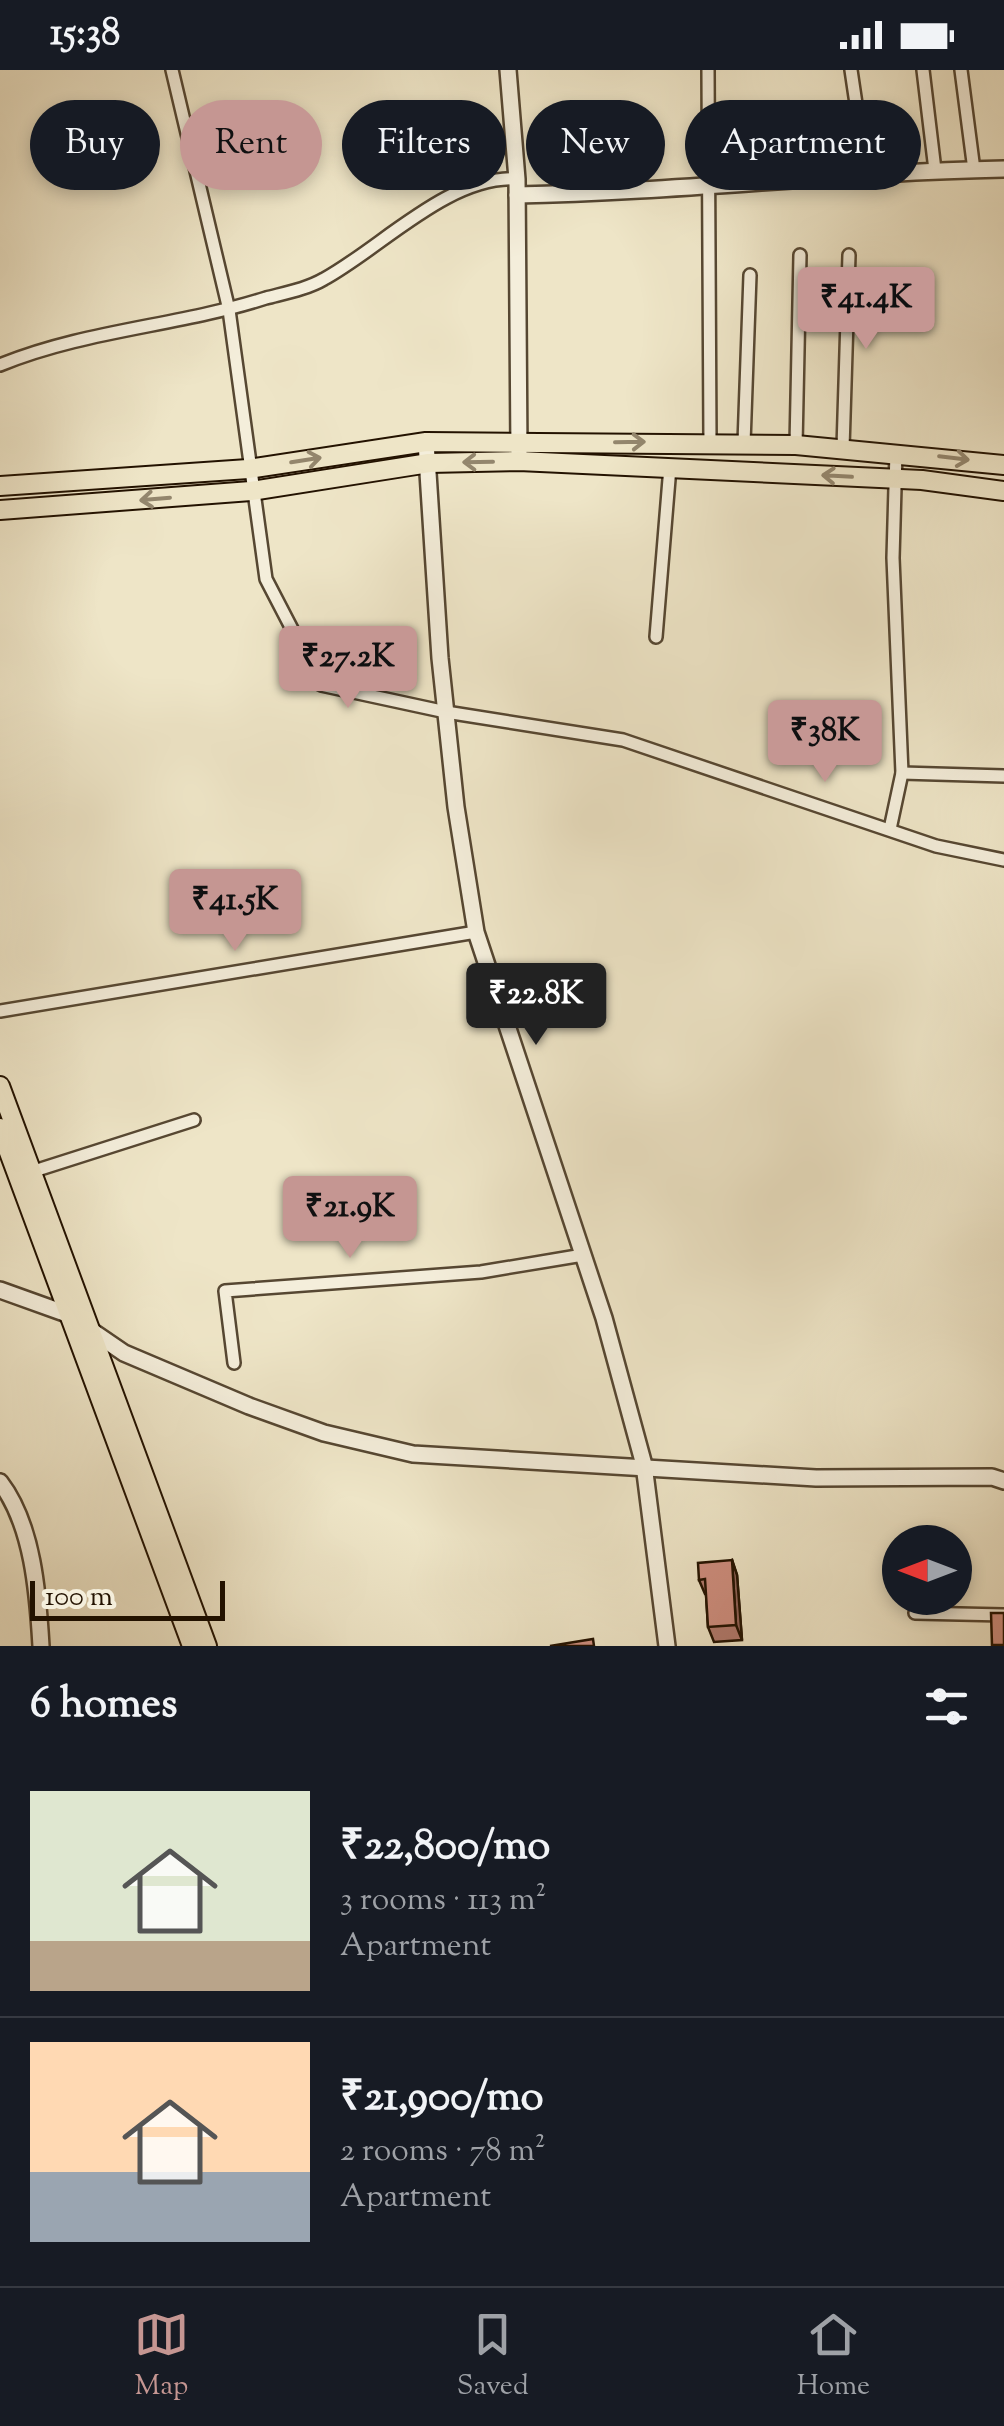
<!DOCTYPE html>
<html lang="en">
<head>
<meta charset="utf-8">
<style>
	:root { --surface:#171b24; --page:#20242c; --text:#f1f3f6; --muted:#9ea1a6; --line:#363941; --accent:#c59692 }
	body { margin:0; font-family:"Sorts Mill Goudy",serif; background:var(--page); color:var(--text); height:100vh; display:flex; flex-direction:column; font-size:38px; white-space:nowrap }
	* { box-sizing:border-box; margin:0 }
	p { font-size:32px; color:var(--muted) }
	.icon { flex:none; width:55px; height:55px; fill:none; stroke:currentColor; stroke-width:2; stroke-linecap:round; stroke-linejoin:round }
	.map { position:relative; height:1576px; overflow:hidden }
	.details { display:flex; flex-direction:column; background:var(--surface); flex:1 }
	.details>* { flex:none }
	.guide { position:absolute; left:30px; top:30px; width:945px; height:90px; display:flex; gap:20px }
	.needle { width:65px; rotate:270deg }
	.buttons { position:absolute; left:882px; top:1455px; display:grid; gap:20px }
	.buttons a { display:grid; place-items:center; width:90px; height:90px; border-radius:50%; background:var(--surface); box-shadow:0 5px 15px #0003; font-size:50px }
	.scale { position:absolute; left:30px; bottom:25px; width:195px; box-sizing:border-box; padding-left:10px; border:5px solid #231200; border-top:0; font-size:28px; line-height:35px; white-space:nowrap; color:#231200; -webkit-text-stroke:8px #f4eedb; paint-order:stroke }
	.price { position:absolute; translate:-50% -85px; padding:0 22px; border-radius:10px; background:var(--accent); color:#111; font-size:32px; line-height:65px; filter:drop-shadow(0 2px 5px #0008) }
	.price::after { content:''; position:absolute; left:50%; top:60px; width:30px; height:22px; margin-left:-15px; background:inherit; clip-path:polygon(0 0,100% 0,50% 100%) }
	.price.on { background:#222; color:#fff }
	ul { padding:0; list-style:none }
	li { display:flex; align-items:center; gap:30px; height:250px; padding:0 30px }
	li+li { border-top:2px solid var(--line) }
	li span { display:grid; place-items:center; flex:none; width:280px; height:200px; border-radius:0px; color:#555 }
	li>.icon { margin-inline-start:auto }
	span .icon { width:120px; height:120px; fill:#fffc; stroke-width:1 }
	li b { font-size:42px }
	h2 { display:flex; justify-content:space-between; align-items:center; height:120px; padding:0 30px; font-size:42px }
	.pill { padding:0 35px; border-radius:45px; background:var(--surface); box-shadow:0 5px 15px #0003; font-size:35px; line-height:90px }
	.pill.on { background:var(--accent); color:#111 }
	.status { display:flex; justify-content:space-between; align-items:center; height:70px; padding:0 50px; background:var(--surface); direction:ltr }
	.status svg { height:28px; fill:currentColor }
	.tabs { display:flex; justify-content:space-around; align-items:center; height:140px; border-top:2px solid var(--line); background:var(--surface); font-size:28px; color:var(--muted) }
	.tabs a { display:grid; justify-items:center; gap:5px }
	.tabs .on { color:var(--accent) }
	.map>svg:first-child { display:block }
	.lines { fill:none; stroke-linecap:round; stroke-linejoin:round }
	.minor-casing { stroke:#564732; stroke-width:16 }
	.tertiary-casing { stroke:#564732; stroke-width:20 }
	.primary-casing { stroke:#231200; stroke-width:22 }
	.minor { stroke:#f4eedb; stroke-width:11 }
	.tertiary { stroke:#f4eedb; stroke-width:15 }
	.primary { stroke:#eee5c7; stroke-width:18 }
	.wall { fill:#b17a6d; stroke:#231200; stroke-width:2.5 }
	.shaded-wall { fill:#906359; stroke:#231200; stroke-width:2.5 }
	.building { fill:#ce8e7f; stroke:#231200; stroke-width:2.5 }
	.oneway { stroke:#93866d }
</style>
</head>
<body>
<div class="status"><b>15:38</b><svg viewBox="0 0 49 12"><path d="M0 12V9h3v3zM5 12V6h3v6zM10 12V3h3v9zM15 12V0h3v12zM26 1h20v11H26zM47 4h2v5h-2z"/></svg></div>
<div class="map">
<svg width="1004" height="1576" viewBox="0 0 1004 1576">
	<rect width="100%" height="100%" fill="#eee5c7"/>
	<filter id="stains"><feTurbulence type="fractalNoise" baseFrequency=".002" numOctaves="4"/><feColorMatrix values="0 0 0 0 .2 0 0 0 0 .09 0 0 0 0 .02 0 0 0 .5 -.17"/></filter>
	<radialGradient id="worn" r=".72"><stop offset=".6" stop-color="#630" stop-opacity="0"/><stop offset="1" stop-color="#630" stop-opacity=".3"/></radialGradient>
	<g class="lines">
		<g class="minor-casing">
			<g id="minor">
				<path d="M172,0L229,240L266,509L321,615L446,642L623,670L936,776L1004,790"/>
				<path d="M708,0L710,371"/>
				<path d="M851,0L866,101"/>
				<path d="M923,0L935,100"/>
				<path d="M961,0L974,100"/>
				<path d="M0,295C85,260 179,256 266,228C285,223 307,219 324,209C381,178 449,105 517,109"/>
				<path d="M744,373L750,205"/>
				<path d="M796,375L800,185"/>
				<path d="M843,378L849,185"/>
				<path d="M656,567L670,397"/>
				<path d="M902,703L1004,706"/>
				<path d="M890,759L902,703L893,488L896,382"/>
				<path d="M0,941L476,862"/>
				<path d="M31,1102L194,1050"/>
				<path d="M234,1293L225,1221L481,1202L583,1185"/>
				<path d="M915,1543L1004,1545"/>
			</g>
		</g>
		<g class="tertiary-casing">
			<g id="tertiary">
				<path d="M508,0L517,109L519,382"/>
				<path d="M517,125C681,122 841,102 1004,99"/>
				<path d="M426,372L440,588L456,737L476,862L604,1248L644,1395L667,1576"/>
				<path d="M0,1220L67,1244L124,1283L249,1336L324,1363L413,1384L816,1408L992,1407L1004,1411"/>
				<path d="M0,1412C33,1455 38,1524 41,1576"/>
			</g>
		</g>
		<g class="primary-casing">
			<g id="primary">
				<path d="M0,416L248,399L426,372L796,375L1004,395"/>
				<path d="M0,440L251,421L429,393L519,391L922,410L1004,421"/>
				<path d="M0,1016L207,1576"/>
				<path d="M0,1058L192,1576"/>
			</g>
		</g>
		<use href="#minor" class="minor"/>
		<use href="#tertiary" class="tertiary"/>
		<use href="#primary" class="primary"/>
	</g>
	<path class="wall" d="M732,1490L737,1505L742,1570L714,1572L708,1557L706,1524H705L699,1510Z"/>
	<path class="shaded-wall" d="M732,1490L737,1505L742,1570L736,1555Z"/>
	<g class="building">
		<path d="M732,1490L736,1555L708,1557L705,1509L699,1510L698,1493Z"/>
		<path d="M991,1543H1004V1575H992Z"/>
		<path d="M593,1569L594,1576H550Z"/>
	</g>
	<defs><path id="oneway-shaft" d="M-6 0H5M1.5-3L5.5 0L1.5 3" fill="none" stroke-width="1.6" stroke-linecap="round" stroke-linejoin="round" transform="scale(2.5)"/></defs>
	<g class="oneway">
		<use href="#oneway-shaft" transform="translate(630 372) rotate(-1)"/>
		<use href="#oneway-shaft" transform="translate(954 388) rotate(7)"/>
		<use href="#oneway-shaft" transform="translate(306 390) rotate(-9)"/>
		<use href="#oneway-shaft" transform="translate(478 392) rotate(179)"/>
		<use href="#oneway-shaft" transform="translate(837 406) rotate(-177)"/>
		<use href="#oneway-shaft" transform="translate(155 429) rotate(175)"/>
	</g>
	<rect width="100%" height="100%" filter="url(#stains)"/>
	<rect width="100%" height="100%" fill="url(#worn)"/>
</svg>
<div class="buttons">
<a><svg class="needle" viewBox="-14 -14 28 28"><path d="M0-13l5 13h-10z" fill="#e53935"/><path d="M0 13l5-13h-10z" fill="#9ea1a6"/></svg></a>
</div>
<div class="scale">100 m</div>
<b class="price" style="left:866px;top:282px">₹41.4K</b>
<b class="price" style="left:348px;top:641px">₹27.2K</b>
<b class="price" style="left:825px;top:715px">₹38K</b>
<b class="price" style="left:235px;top:884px">₹41.5K</b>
<b class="price on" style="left:536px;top:978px">₹22.8K</b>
<b class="price" style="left:350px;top:1191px">₹21.9K</b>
<div class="guide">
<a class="pill">Buy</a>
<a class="pill on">Rent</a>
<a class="pill">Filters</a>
<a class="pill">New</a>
<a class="pill">Apartment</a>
</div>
</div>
<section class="details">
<h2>6 homes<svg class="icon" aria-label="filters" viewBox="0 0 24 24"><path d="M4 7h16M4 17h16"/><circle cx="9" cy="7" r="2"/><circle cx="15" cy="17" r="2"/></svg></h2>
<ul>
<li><span style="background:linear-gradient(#dfe7d0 75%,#b9a48a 0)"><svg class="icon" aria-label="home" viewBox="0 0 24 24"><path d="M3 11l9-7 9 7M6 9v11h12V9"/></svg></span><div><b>₹22,800/mo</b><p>3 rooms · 113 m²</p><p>Apartment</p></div></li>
<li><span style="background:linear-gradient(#ffd9b3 65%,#9aa5b1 0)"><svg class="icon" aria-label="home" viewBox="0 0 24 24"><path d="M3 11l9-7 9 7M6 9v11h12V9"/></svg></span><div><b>₹21,900/mo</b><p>2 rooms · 78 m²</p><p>Apartment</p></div></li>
</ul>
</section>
<nav class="tabs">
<a class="on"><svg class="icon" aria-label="map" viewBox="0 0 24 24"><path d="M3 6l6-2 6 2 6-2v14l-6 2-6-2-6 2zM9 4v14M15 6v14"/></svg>Map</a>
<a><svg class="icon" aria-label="saved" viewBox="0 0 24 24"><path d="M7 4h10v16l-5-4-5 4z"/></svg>Saved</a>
<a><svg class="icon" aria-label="home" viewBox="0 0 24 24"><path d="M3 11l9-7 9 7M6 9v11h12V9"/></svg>Home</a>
</nav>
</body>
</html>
